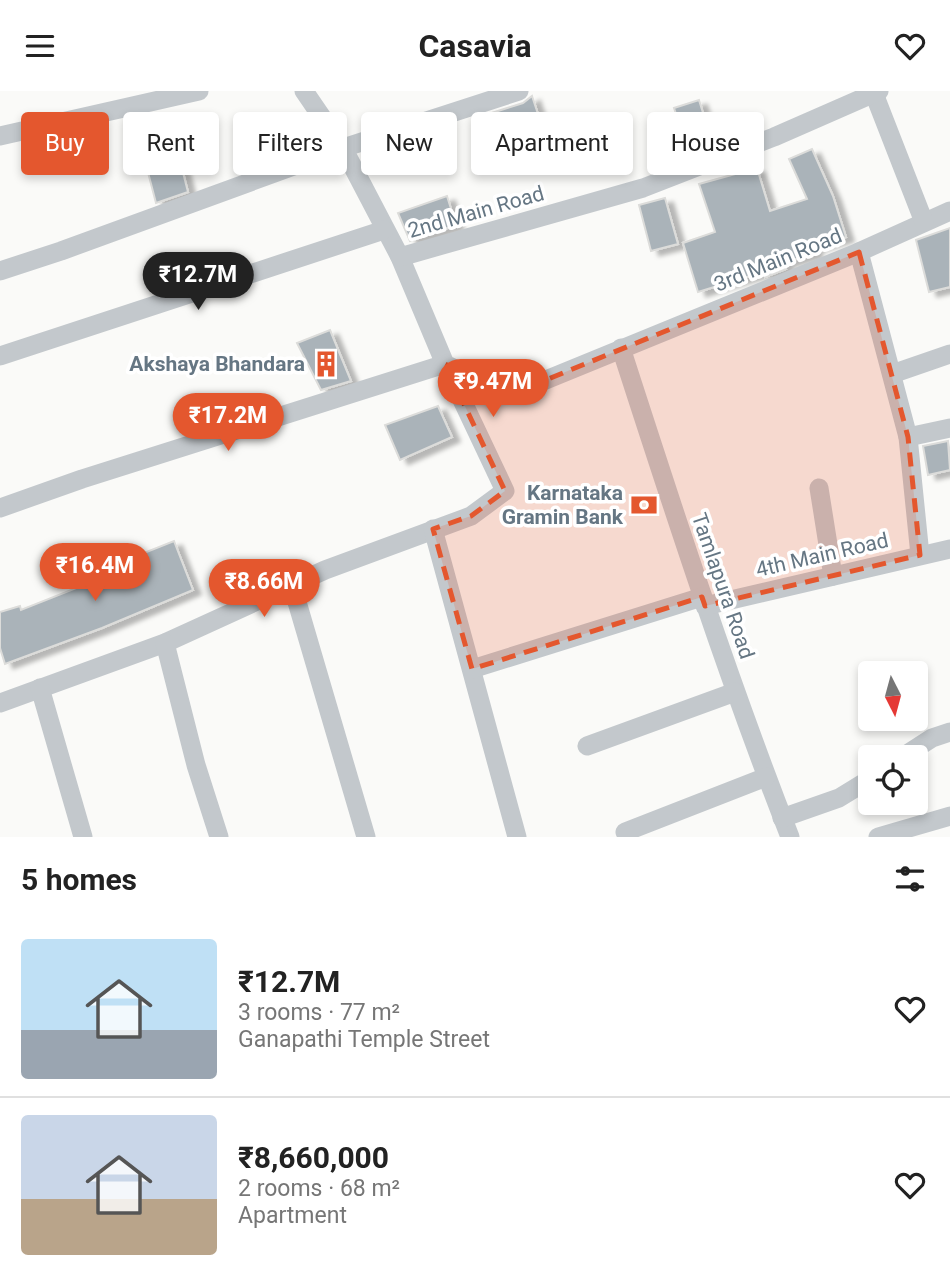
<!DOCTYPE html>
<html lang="en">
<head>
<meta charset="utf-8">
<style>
	:root { --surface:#fff; --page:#f6f6f6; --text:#222; --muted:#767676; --line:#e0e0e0; --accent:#e4572e }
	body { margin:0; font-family:Roboto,sans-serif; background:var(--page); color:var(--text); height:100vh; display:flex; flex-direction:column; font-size:26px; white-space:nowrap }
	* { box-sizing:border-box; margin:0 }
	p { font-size:23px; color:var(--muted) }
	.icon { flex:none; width:38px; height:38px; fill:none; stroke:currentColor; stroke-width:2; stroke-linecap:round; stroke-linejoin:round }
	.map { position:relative; height:746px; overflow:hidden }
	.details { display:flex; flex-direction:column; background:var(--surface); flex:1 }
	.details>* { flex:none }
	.hud { position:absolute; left:21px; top:21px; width:908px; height:63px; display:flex; gap:14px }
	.needle { width:46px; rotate:174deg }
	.fabs { position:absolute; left:858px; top:570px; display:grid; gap:14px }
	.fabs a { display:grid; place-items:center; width:70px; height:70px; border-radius:7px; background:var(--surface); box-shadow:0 4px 10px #0003; font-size:35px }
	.price { position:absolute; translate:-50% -60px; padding:0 16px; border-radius:24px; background:var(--accent); color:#fff; font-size:23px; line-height:46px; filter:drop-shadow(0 2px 4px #0008) }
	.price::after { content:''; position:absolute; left:50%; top:42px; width:21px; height:16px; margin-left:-10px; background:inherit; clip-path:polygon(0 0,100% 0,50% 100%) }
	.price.on { background:#222; color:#fff }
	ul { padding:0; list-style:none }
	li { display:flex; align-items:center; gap:21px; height:175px; padding:0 21px }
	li+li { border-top:2px solid var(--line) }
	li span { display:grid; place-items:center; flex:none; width:196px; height:140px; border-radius:7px; color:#555 }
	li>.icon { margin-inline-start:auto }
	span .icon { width:84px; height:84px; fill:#fffc; stroke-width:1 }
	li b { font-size:30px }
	h2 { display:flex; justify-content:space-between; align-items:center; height:84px; padding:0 21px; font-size:30px }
	.tag { padding:0 24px; border-radius:7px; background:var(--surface); box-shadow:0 4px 10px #0003; font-size:24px; line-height:63px }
	.tag.on { background:var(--accent); color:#fff }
	header { display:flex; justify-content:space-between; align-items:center; height:91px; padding:0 21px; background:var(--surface); font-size:32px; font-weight:700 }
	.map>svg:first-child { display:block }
	.building { fill:#aab3b9; stroke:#dcdcda; stroke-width:2; filter:url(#shadow) }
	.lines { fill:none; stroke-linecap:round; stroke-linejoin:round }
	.minor { stroke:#c3c8cc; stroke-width:19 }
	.marked { fill:#e4572e; fill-opacity:0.2; stroke:#e4572e; stroke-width:5; stroke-dasharray:14 9; stroke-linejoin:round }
	.labels { text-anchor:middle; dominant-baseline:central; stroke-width:7; stroke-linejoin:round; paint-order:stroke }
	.street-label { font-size:21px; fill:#657683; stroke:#fff }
	.poi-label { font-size:21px; font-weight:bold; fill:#657683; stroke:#fff; text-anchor:end }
</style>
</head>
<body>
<header><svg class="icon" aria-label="menu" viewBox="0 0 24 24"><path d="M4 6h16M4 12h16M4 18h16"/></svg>Casavia<svg class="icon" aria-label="heart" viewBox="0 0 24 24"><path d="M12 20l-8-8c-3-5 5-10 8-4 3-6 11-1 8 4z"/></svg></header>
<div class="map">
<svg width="950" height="746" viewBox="0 0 950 746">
	<defs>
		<filter id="shadow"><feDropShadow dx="8" dy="4.5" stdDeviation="2" flood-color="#0004"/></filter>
	</defs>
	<rect width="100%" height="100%" fill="#fafaf8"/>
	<g class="building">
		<path d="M532,5L547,50L525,57L524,54L490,68L476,27L523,12Z"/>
		<path d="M699,9L712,51L688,59L674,17Z"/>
		<path d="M812,58L833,105L846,146L813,157L815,162L784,172L786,178L765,186L763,181L698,201L683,152L715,141L699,93L757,77L770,120L807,108L789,68Z"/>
		<path d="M178,62L188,101L156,112L145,70Z"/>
		<path d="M447,105L456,134L410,150L398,122Z"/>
		<path d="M665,107L678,153L651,160L639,114Z"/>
		<path d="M950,137V196L929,201L916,149Z"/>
		<path d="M330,239L351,290L321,299L297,252Z"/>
		<path d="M438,315L452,346L400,369L385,334Z"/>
		<path d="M948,350L950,379L928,384L923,355Z"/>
		<path d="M174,450L193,499L102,537L5,573L0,557V521L20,515L21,519L84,494L81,487Z"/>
	</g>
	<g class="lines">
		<g class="minor">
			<path d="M304,0L343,57L400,166L445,273L509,304L859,161L950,120"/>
			<path d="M873,0L924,131"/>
			<path d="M0,45L199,0"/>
			<path d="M859,161L908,346L920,464"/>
			<path d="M400,166L643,97L774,46L879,0"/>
			<path d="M0,180L61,160L343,57L519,0"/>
			<path d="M621,257C674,421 727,585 790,746"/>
			<path d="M0,265L384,139"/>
			<path d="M892,283L950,263"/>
			<path d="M908,346L950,337"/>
			<path d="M819,397L833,485"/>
			<path d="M0,417L82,388L445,273L505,400L471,425L325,479L165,552L0,612"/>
			<path d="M433,438L517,746"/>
			<path d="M292,494L366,746"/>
			<path d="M705,515L950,458"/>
			<path d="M165,552L196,674L219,746"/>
			<path d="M472,578L702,506"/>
			<path d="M40,597L83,746"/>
			<path d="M587,655L735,601"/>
			<path d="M901,667L932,647L950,641"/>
			<path d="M782,727L839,707L870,688"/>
			<path d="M625,741L766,686"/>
			<path d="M878,746L950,725"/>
		</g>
	</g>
	<path class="marked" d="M859,161L908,346L920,464L705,515L702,506L472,578L433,438L471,425L505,400L445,273L509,304Z"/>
	<defs>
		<g id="building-bare" transform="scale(2.1)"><path d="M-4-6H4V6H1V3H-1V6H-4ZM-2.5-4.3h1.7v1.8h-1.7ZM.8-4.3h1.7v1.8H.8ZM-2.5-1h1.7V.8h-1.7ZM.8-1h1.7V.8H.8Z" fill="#e4572e" stroke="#fff" stroke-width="2.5" paint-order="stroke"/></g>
		<g id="bank-bare" transform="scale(2.1)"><path d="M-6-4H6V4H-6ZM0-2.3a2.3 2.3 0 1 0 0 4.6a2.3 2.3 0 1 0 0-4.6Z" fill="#e4572e" stroke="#fff" stroke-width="2.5" paint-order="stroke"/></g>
	</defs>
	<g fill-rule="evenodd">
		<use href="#building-bare" x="326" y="273"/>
		<use href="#bank-bare" x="644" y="414"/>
	</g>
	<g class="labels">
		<g class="street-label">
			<text transform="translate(476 121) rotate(-16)">2nd Main Road</text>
			<text transform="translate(778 169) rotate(-22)">3rd Main Road</text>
			<text transform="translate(822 464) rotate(-13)">4th Main Road</text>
			<text transform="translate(723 495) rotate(71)">Tamlapura Road</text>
		</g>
		<g class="poi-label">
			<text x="305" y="273">Akshaya Bhandara</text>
			<text x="623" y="402">Karnataka<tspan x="623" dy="24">Gramin Bank</tspan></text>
		</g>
	</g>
</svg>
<div class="fabs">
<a><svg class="needle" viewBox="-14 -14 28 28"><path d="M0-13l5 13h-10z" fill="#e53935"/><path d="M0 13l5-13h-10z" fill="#767676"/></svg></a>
<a><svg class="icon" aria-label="locate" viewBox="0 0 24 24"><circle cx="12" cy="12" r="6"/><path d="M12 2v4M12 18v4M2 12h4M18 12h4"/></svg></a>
</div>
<b class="price on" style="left:198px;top:221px">₹12.7M</b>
<b class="price" style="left:493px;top:328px">₹9.47M</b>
<b class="price" style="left:228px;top:362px">₹17.2M</b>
<b class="price" style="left:95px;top:512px">₹16.4M</b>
<b class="price" style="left:264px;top:528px">₹8.66M</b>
<div class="hud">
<a class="tag on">Buy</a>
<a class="tag">Rent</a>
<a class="tag">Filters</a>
<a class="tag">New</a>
<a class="tag">Apartment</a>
<a class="tag">House</a>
</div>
</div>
<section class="details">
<h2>5 homes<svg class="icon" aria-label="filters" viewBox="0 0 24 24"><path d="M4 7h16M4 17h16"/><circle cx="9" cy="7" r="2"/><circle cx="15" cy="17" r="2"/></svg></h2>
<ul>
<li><span style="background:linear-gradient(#bfe0f5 65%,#9aa5b1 0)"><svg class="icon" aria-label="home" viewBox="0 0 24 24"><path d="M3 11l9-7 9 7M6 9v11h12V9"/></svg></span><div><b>₹12.7M</b><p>3 rooms · 77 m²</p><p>Ganapathi Temple Street</p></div><svg class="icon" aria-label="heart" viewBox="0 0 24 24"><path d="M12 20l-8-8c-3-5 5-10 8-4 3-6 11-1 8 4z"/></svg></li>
<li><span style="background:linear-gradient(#c9d6e8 60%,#b9a48a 0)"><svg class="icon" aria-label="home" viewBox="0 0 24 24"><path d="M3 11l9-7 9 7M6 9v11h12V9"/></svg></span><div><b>₹8,660,000</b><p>2 rooms · 68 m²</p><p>Apartment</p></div><svg class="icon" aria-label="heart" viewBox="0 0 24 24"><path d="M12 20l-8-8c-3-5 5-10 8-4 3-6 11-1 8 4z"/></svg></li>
</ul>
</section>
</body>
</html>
